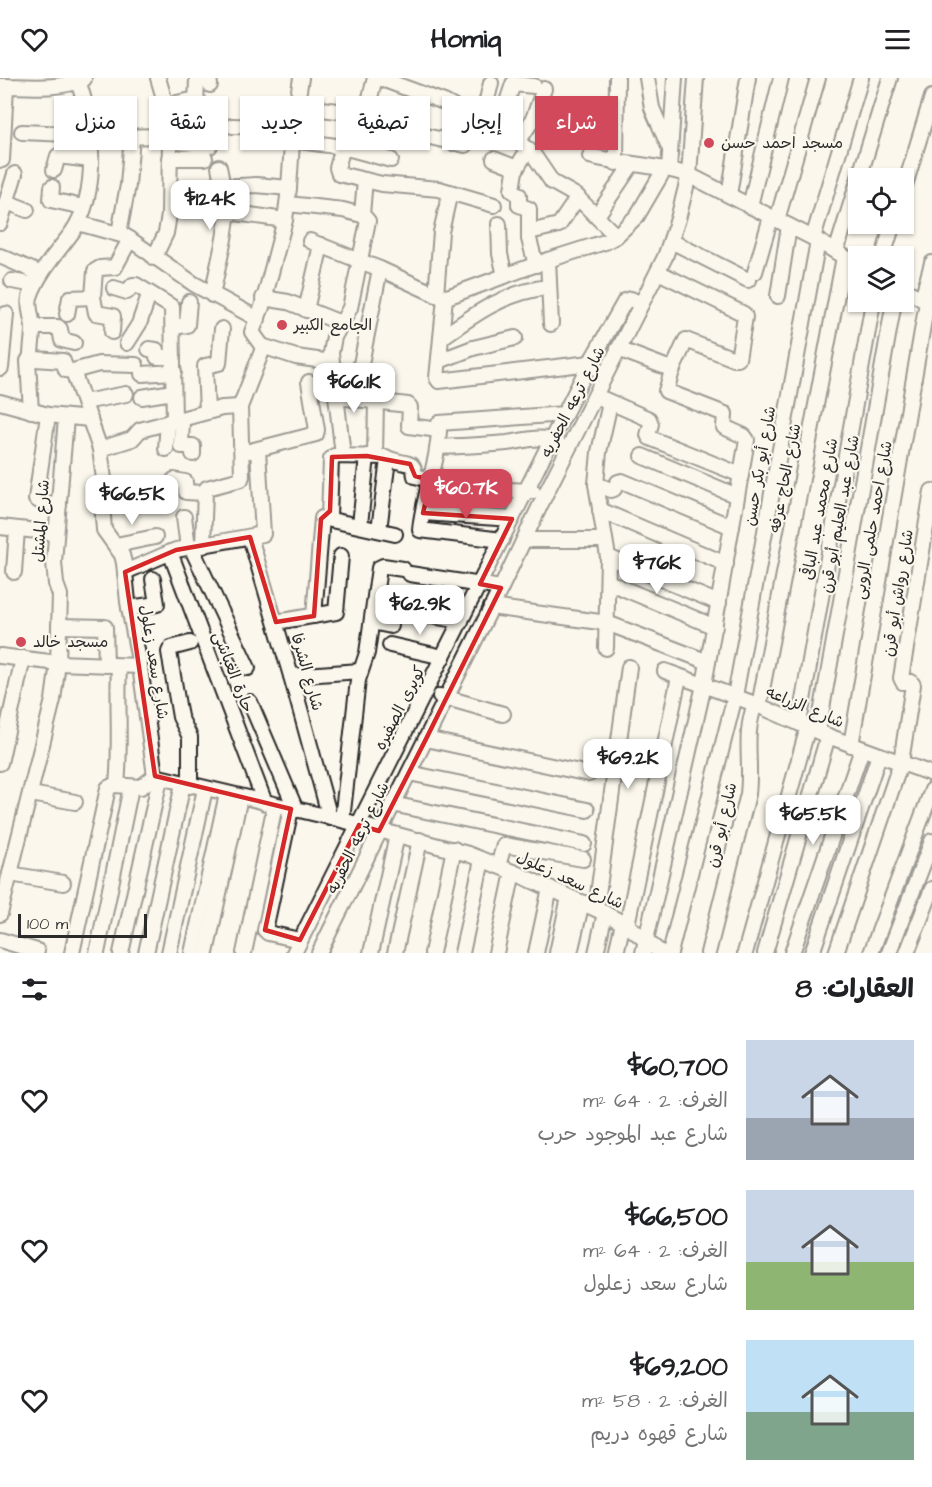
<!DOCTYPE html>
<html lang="ar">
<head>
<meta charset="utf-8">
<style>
	:root { --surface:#fff; --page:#f2f2f2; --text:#202124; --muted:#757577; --accent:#d1495b }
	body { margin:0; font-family:"Architects Daughter","Playpen Sans Arabic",sans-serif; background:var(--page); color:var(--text); direction:rtl; height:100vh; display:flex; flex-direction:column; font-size:22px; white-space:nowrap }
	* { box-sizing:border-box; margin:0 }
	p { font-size:20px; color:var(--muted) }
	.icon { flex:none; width:33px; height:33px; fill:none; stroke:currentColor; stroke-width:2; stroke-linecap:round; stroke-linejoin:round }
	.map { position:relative; height:875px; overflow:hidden; direction:ltr }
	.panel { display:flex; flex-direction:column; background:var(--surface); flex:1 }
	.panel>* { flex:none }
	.banner { position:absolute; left:18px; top:18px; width:600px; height:54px; direction:rtl; display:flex; gap:12px }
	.fabs { position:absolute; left:848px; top:90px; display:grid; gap:12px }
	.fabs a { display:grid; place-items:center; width:66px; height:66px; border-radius:0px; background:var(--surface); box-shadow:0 2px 4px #0004; font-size:30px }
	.scale { position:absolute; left:18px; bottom:15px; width:129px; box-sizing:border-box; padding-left:6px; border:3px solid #2b2b2b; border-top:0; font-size:16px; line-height:21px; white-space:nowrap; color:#2b2b2b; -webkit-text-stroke:4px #fbf7ec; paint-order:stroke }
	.price { position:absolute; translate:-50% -51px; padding:0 14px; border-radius:12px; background:#fff; color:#222; font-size:20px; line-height:39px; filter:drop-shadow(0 2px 3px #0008) }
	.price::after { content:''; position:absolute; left:50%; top:36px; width:18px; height:14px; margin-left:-9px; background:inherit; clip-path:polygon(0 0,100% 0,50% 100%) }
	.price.current { background:var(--accent); color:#fff }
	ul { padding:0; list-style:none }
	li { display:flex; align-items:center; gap:18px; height:150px; padding:0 18px }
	li span { display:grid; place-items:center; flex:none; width:168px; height:120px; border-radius:0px; color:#555 }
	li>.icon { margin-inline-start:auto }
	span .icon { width:72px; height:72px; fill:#fffc; stroke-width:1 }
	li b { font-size:26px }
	h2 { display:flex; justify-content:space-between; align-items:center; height:72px; padding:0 18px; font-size:26px }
	.chip { padding:0 21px; border-radius:0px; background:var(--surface); box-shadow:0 2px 4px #0004; font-size:21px; line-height:54px }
	.chip.current { background:var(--accent); color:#fff }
	header { display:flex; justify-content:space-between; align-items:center; height:78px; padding:0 18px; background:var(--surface); font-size:27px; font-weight:800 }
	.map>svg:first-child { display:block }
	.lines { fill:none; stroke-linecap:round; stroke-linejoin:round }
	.minor-casing { stroke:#2b2b2b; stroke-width:18 }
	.minor { stroke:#fbf7ec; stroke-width:14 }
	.marked { fill:none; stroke:#d62828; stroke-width:4.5; stroke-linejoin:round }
	.poi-dot { fill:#d1495b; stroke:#fbf7ec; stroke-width:2 }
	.labels { text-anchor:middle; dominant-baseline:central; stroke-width:4.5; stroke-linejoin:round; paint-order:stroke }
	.poi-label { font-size:16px; fill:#2b2b2b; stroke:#fbf7ec; text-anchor:start }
	.street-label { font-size:16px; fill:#2b2b2b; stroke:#fbf7ec }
</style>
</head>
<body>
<header><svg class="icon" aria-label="menu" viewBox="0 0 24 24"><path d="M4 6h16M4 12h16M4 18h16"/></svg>Homiq<svg class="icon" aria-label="heart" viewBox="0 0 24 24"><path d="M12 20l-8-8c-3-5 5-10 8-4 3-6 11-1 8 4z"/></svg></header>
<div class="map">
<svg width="932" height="875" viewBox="0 0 932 875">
	<rect width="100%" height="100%" fill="#fbf7ec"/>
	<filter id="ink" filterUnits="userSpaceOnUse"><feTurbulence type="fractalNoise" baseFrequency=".0167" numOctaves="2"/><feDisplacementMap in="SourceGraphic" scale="12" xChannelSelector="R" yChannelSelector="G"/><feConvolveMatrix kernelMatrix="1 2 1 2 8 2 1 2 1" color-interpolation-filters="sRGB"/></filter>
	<g filter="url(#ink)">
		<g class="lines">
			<g class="minor-casing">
				<g id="minor">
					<path d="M77,0C93,43 100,113 73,153C58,174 38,194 30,219C27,230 33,240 33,251C33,260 31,269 31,278L35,281L63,283L66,292L73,293L100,371L104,401L102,425L104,452L122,477L124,485L128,524L140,588L155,698L342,742L468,776L513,794L596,831L627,847L661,875"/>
					<path d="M209,0L210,7"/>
					<path d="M375,0L366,35L369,45L465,67"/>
					<path d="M379,0L444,24L518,64L533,76L552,104L575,117L616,158"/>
					<path d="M647,0L652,30L669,69"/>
					<path d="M491,5L486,26L496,30L493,38"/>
					<path d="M0,8C27,8 59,12 84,1"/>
					<path d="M166,27L197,21"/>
					<path d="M297,28L354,35L351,71"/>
					<path d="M496,31L504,33L513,6L534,8"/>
					<path d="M232,48L293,50"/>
					<path d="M22,54L91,57"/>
					<path d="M195,56L197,0"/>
					<path d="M92,61C118,61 144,56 170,59"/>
					<path d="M292,62L343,69L391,82"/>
					<path d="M170,63L210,68"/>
					<path d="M518,64L533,41L544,11"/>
					<path d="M453,65L464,35"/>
					<path d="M343,69L337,90L339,96L382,106L439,111L494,127"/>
					<path d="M528,71L515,93L512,112L519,117V127L529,131V161L536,187"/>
					<path d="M590,78C623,87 656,86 689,97L813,160L858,187"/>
					<path d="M169,80H205"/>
					<path d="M494,81L517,90"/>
					<path d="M2,82L6,8"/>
					<path d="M616,85L617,0"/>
					<path d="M669,91L675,0"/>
					<path d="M54,92L58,78L91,82"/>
					<path d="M859,100L890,0"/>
					<path d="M52,109L51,122L83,129"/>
					<path d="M224,109L256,107L289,110"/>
					<path d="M903,114L932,19"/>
					<path d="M729,117L748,0"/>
					<path d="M7,124L27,132"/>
					<path d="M288,126L343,132L362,137"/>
					<path d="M750,128L781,0"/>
					<path d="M228,134L285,142"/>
					<path d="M597,138L632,86"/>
					<path d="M777,142L818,0"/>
					<path d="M0,145L15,96"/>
					<path d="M78,145L125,158L194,206L258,241"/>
					<path d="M499,146L500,176L505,198"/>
					<path d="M529,154L559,147L578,119"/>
					<path d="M119,155L128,107L132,58"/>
					<path d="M813,160L861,0"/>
					<path d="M310,163L380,191L439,218L447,219L548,182L605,164L616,158L637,138L665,90"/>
					<path d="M671,163L748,202"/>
					<path d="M836,174L858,103"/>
					<path d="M0,178L41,196"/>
					<path d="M883,178L893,146"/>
					<path d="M154,180L166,155L169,137L170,59L166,27L158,0"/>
					<path d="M548,182L551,246"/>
					<path d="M658,194L744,236L745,239L738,281H734L686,262L672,293"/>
					<path d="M755,194L771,139"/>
					<path d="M12,203L35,207"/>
					<path d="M114,210L127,214L133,207H136L172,229L174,343"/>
					<path d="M903,211L930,225"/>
					<path d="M212,217L224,161L228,134L219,89"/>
					<path d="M436,217L441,154L450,114"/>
					<path d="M778,218L789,148"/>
					<path d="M93,219L96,235L113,238L112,254"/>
					<path d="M263,220L288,224L341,245"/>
					<path d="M445,220L437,300L439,303L590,285L596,290"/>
					<path d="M922,221L932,185"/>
					<path d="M306,232L321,167"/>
					<path d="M67,236L70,220L93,219L95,193L100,190L115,189L130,161"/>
					<path d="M33,249H58L60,251L62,262L74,265"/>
					<path d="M173,249L187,247L189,224"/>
					<path d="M441,260C476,235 505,214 549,209"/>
					<path d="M127,265L139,246L149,217"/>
					<path d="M262,268L296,279L331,284"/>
					<path d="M149,271L156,272L157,279H173"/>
					<path d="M618,271L671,291L672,293L666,313L725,336L724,349L744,358L747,362L704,607L643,875"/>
					<path d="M31,278L28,283L31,333"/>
					<path d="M439,283L473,270L515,260"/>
					<path d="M1,290L6,236"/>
					<path d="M73,293L99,286L136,287"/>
					<path d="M142,296L174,294"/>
					<path d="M142,319L173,314"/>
					<path d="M346,320L408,327L410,329L409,348L439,352"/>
					<path d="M354,321L380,191"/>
					<path d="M603,321L649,341L651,346L648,357L650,360L741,397"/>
					<path d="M0,324L48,337L90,341"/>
					<path d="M84,324L126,316"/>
					<path d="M207,334L205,288L219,285L222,251"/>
					<path d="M48,337L36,421L41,424L59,427"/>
					<path d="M182,341L181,368H193V376"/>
					<path d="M439,369C461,368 484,367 507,365C525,363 540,356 558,365"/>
					<path d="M100,371L132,361L140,352L222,330L240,329"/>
					<path d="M166,371L168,344"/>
					<path d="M250,373L316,356L317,352L309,304"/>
					<path d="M343,377L331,275L334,259L350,230L368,143L362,136L365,102"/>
					<path d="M375,378L376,323"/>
					<path d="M642,378L737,418"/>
					<path d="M174,402L185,404L186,414L204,415"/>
					<path d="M596,406L611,412L614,411L618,404L622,403L732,449"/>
					<path d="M428,409L533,413"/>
					<path d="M600,432L726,486"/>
					<path d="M423,435L512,441"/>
					<path d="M184,439L188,469"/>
					<path d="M329,440L331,381L334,378L386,379C392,384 409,384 412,388C415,390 414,395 415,398L431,402"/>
					<path d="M360,447L367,378"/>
					<path d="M0,449L56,455"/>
					<path d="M379,452L388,381"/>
					<path d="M250,459L291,598L330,740"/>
					<path d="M502,462L420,452C423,416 440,383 439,345L565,336"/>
					<path d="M524,462H605"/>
					<path d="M116,467L155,459"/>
					<path d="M203,468L205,413L207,410L241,401L242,398L240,329L262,273V268L252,254L262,229L285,142L289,110L293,50L301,0"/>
					<path d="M191,469L248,590"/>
					<path d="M170,474L265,725"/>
					<path d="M608,479L719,525"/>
					<path d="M14,494L17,451"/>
					<path d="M125,494L176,472L263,456L258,372"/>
					<path d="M410,496L501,510"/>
					<path d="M608,504L715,549"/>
					<path d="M491,529L607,545L708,584"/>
					<path d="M129,530L157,526L153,501"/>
					<path d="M396,532L461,543"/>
					<path d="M314,538L322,440L395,456"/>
					<path d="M276,544L336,534L341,478"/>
					<path d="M372,544L391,548"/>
					<path d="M59,548L105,549L106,587"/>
					<path d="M190,565L171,570L169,574L180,639L190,659V708"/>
					<path d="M390,567L443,579"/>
					<path d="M606,570L608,479L596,406L599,374L610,325"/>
					<path d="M0,578L58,585L140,588"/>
					<path d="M665,593L755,626L828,658L932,696"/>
					<path d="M291,598L360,593"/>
					<path d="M440,618L503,636"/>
					<path d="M250,624L296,732"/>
					<path d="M759,628L844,179"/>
					<path d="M799,645L873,224"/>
					<path d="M818,653L894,224"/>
					<path d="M426,661L589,696"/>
					<path d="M851,667L927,224"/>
					<path d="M0,685L23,580"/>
					<path d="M409,695L587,732"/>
					<path d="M117,707C121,668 117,628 119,588"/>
					<path d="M31,716L75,724"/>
					<path d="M392,726L584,766"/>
					<path d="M291,731L265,852L268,855L300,862"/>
					<path d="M342,742L358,602L367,575L379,490L383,488L403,491"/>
					<path d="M498,788L504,767L583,781"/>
					<path d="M10,796L63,805"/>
					<path d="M596,831L629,589"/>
					<path d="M0,836L53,622L58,585L60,517L56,506L54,484L66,340"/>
					<path d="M627,847L679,599"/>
					<path d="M0,862L37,873"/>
					<path d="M72,875L108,710L114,707L141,709L155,698"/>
					<path d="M97,875L131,709"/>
					<path d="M121,875L160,701"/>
					<path d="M146,875L183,706"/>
					<path d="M169,875L205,711"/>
					<path d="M192,875L227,716"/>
					<path d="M206,875L240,719"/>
					<path d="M244,875L275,727"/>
					<path d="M294,875L590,285L625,223L631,221L641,226"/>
					<path d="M319,875L501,510L547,413L665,179L678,141L689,97L696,0"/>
					<path d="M371,875L397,757"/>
					<path d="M395,875L420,762"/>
					<path d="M432,875L454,771"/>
					<path d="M462,875L482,782"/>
					<path d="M496,875L513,794"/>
					<path d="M536,875L550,810"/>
					<path d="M557,875L569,819"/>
					<path d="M570,875L582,824"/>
					<path d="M596,875L605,835"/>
					<path d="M616,875L623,845"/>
					<path d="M670,875L735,618L818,163"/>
					<path d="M708,875L748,716C752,682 743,659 755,626"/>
					<path d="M745,875L808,649"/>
					<path d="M765,875L828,658"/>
					<path d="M792,875L862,671"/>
					<path d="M812,875L879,677"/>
					<path d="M836,875L901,684L913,607L911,604H903L901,600L932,413"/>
					<path d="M871,875L932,712"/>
					<path d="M889,875L932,763"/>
					<path d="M907,875L932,811"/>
				</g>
			</g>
			<use href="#minor" class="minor"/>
		</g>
	</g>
	<path d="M0 0H932V875H0ZM367,378L410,386L415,398L431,402L423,435L512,441L480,506L501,510L426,661L379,753L359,747L300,862L265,852L291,731L155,698L125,494L176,472L250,459L276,544L314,538L321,441L330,433L332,379Z" fill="#fbf7ec" fill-opacity=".55" fill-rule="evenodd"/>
	<path class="marked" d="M367,378L410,386L415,398L431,402L423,435L512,441L480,506L501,510L426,661L379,753L359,747L300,862L265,852L291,731L155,698L125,494L176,472L250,459L276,544L314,538L321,441L330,433L332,379Z"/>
	<g class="poi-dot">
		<circle cx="709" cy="65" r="6"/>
		<circle cx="282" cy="247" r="6"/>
		<circle cx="21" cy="564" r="6"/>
	</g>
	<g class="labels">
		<g class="poi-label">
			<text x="721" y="65">مسجد احمد حسن</text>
			<text x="294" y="247">الجامع الكبير</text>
			<text x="33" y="564">مسجد خالد</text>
		</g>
		<g class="street-label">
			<text transform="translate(573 324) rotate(-63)">شارع ترعه الحفريه</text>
			<text transform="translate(760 388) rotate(-80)">شارع أبو بكر حسن</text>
			<text transform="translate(785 400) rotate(-79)">شارع الحاج عرفه</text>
			<text transform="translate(820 431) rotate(-80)">شارع محمد عبد الباقى</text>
			<text transform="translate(840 436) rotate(-80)">شارع عبد العليم أبو قرن</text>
			<text transform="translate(873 442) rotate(-80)">شارع احمد حلمى الروبى</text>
			<text transform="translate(41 443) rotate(-86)">شارع المشتل</text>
			<text transform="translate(898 515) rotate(-81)">شارع رواش أبو قرن</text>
			<text transform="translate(154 584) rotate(81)">شارع سعد زعلول</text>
			<text transform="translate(233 594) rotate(69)">حارة الغباشى</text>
			<text transform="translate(307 594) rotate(74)">شارع الشرفا</text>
			<text transform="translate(805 629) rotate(23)">شارع الزراعه</text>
			<text transform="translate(400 630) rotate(-63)">كوبرى الصفيره</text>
			<text transform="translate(722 747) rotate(-77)">شارع أبو قرن</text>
			<text transform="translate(358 760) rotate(-64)">شارع ترعه الحفريه</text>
			<text transform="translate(570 802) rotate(25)">شارع سعد زعلول</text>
		</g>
	</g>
</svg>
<div class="fabs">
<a><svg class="icon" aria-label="locate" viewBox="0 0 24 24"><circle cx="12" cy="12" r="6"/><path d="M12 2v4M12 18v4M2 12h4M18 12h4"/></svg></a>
<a><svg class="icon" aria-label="layers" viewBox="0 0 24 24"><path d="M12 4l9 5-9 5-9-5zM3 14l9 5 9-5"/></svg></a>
</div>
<div class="scale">100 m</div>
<b class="price" style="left:210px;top:153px">$124K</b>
<b class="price" style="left:354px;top:336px">$66.1K</b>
<b class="price current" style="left:466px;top:442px">$60.7K</b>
<b class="price" style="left:132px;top:448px">$66.5K</b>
<b class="price" style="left:657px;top:517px">$76K</b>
<b class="price" style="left:420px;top:558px">$62.9K</b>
<b class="price" style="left:628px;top:712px">$69.2K</b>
<b class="price" style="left:813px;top:768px">$65.5K</b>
<div class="banner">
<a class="chip current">شراء</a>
<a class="chip">إيجار</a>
<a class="chip">تصفية</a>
<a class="chip">جديد</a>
<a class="chip">شقة</a>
<a class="chip">منزل</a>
</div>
</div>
<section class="panel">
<h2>العقارات: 8<svg class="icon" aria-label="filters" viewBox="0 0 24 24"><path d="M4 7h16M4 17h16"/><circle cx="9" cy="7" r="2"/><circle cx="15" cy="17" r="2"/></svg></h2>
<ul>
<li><span style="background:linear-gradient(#c9d6e8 65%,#9aa5b1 0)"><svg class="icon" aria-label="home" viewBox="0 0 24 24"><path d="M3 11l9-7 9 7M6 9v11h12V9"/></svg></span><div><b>$60,700</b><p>الغرف: 2 · 64 m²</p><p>شارع عبد الموجود حرب</p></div><svg class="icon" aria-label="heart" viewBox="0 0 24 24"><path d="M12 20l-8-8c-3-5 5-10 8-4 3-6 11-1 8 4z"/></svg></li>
<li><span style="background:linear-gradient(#c9d6e8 60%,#8fb573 0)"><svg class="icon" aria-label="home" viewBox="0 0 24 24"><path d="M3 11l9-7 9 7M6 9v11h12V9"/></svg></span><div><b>$66,500</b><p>الغرف: 2 · 64 m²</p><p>شارع سعد زعلول</p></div><svg class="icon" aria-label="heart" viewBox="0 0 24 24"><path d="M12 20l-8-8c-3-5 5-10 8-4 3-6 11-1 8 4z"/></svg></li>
<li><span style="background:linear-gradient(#bfe0f5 60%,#7fa58c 0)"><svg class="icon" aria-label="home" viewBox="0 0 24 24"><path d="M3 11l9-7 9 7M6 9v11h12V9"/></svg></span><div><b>$69,200</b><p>الغرف: 2 · 58 m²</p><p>شارع قهوه دريم</p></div><svg class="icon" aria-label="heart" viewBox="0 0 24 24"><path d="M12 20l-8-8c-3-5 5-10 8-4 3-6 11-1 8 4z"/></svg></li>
</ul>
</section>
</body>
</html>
